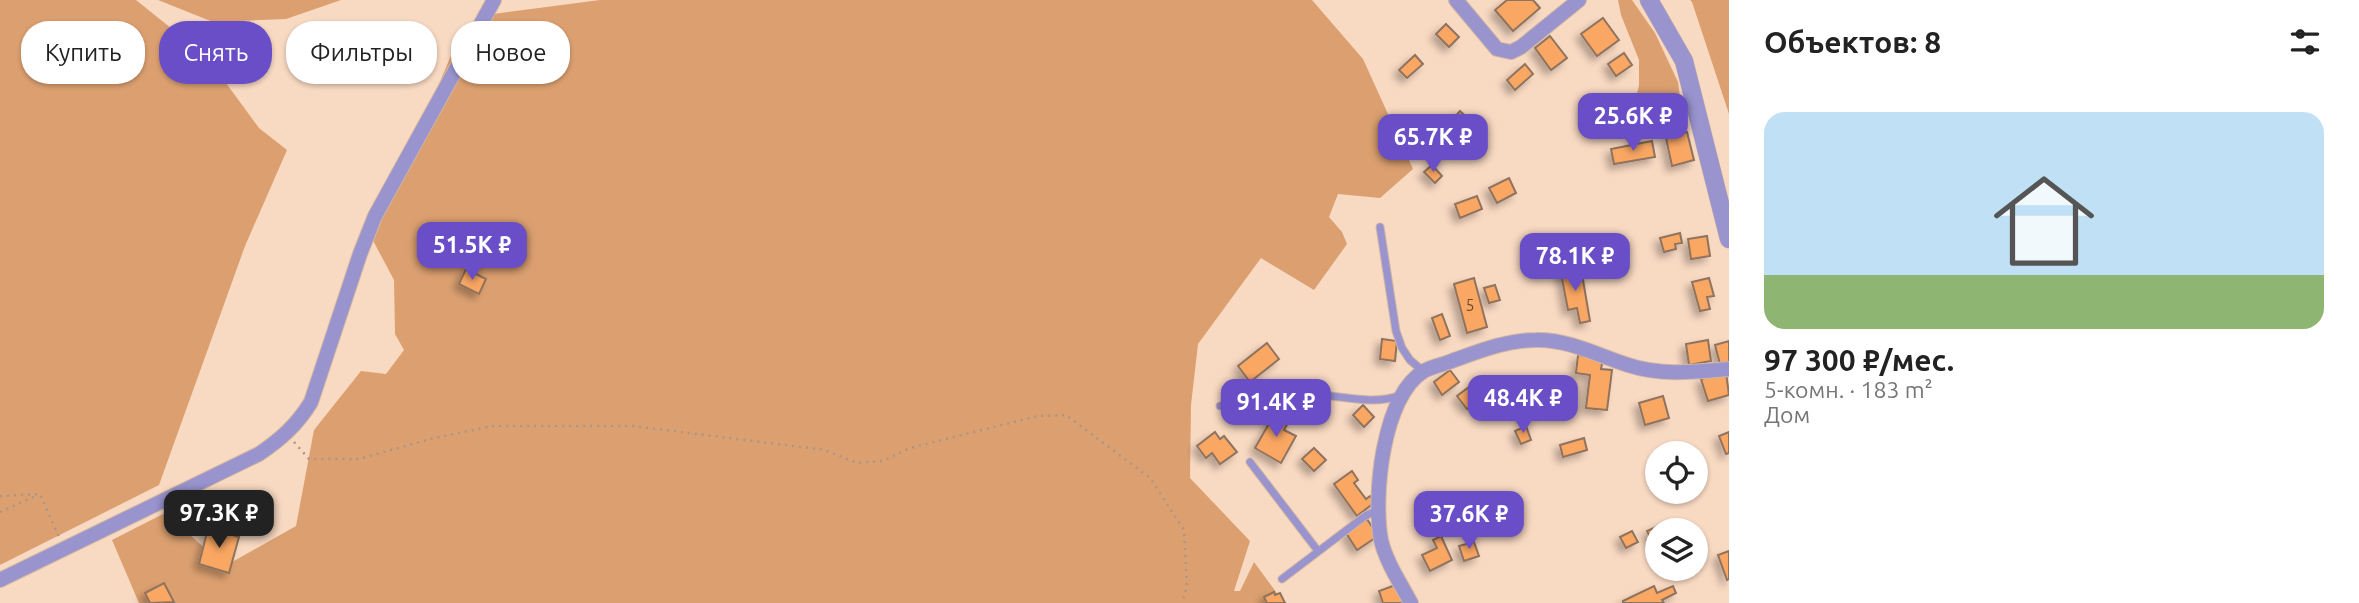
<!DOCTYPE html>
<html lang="ru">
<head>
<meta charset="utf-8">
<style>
	:root { --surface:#fff; --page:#f2f2f2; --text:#222; --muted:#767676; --line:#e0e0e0; --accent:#694ec7 }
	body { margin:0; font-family:Ubuntu,sans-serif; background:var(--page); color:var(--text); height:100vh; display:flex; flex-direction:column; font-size:26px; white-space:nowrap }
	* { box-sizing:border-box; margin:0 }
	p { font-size:23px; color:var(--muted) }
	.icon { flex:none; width:38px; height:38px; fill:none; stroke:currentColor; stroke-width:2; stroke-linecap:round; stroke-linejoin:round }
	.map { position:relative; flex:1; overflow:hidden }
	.side { display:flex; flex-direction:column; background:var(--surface); width:630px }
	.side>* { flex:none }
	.guide { position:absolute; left:21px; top:21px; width:665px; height:63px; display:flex; gap:14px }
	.controls { position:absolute; left:1645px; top:441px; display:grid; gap:14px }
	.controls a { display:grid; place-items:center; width:63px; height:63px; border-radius:50%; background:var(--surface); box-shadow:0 2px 5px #0004; font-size:35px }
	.price { position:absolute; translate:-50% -60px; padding:0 16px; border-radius:14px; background:var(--accent); color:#fff; font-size:23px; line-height:46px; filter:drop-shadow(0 2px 4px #0008) }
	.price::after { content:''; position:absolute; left:50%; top:42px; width:21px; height:16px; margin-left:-10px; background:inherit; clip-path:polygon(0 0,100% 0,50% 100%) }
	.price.selected { background:#222; color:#fff }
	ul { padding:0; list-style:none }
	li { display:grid; align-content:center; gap:14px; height:371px; padding:0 35px }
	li+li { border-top:2px solid var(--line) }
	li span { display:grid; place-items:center; height:217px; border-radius:21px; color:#555 }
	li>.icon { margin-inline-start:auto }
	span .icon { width:126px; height:126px; fill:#fffc; stroke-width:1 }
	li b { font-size:30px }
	h2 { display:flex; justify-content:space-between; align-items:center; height:84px; padding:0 35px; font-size:30px }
	.tag { padding:0 24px; border-radius:28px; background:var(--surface); box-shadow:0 2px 5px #0004; font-size:24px; line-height:63px }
	.tag.selected { background:var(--accent); color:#fff }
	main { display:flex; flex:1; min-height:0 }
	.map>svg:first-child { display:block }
	.green { fill:#dca070 }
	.building { fill:#faa763; stroke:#8f735e; stroke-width:2; filter:url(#shadow) }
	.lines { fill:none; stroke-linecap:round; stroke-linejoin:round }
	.service-casing { stroke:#d2b7a3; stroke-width:9 }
	.minor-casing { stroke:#d2b7a3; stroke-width:16 }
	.tertiary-casing { stroke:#d2b7a3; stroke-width:19 }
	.path { stroke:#ac9584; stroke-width:2.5; stroke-dasharray:2 5; stroke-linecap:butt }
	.service { stroke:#9993ce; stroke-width:7 }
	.minor { stroke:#9993ce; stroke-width:14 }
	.tertiary { stroke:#9993ce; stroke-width:18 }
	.labels { text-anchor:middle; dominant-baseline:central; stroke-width:7; stroke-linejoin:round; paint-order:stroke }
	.number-label { font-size:16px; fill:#6c4e36 }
</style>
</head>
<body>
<main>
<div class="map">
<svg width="1729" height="603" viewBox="0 0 1729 603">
	<defs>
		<filter id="shadow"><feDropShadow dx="-5" dy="5" stdDeviation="3.5" flood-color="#0004"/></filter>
	</defs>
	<rect width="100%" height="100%" fill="#f8d9c2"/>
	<g class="green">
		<path d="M0,0H136L207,57L259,128L287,150L245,246L159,485L0,565Z"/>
		<path d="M158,0H341L286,19L213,22Z"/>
		<path d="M600,0H1312L1363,59L1413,169L1380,198L1338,194L1329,217L1342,232L1347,244L1314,290L1261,258L1198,344L1191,405L1190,478L1250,541L1234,591H1240L1254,562L1284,603H139L112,540L165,513L225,566L296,526L314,430L361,371L386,374L404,350L395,334L394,280L369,233L400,176L458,39L486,15Z"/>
		<path d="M1618,0H1632L1655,33L1678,82L1684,126L1657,131L1643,122L1634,107L1639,85V60L1621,15Z"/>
		<path d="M1690,0H1729V114L1692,2Z"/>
	</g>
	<g class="building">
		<path d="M1507,0H1533L1540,8L1513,31L1495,10Z"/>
		<path d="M1603,18L1619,40L1597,56L1581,34Z"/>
		<path d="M1446,24L1459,37L1449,47L1436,34Z"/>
		<path d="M1550,36L1567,58L1551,70L1535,48Z"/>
		<path d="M1624,53L1632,65L1616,76L1608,64Z"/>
		<path d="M1415,55L1423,64L1407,78L1399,70Z"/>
		<path d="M1525,64L1533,74L1515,90L1507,80Z"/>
		<path d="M1622,100L1629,116L1616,121L1610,106Z"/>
		<path d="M1460,111L1481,130L1467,145L1446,127Z"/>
		<path d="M1687,132L1694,160L1672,166L1666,138Z"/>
		<path d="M1652,141L1655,157L1614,164L1611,149Z"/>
		<path d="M1432,165L1442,176L1435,183L1424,172Z"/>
		<path d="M1509,178L1516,193L1497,203L1489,188Z"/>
		<path d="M1477,196L1482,209L1460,218L1455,204Z"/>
		<path d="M1680,233L1682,243L1675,244L1676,249L1664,252L1660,238Z"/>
		<path d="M1707,236L1710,256L1691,259L1688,239Z"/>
		<path d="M1575,265L1578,281L1583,280L1590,321L1580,323L1577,308L1568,310L1560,268Z"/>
		<path d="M466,269L486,279L479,294L459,284Z"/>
		<path d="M1474,278L1487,327L1467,333L1454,284Z"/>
		<path d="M1709,278L1714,296L1707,297L1710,309L1700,311L1692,282Z"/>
		<path d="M1495,285L1500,300L1489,303L1484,288Z"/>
		<path d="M1442,314L1450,336L1440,340L1432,318Z"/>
		<path d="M1382,339L1397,341L1395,361L1380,359Z"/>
		<path d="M1708,340L1711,361L1689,365L1686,344Z"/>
		<path d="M1729,341V362L1720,364L1715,345Z"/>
		<path d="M1267,343L1279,359L1250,382L1238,366Z"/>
		<path d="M1578,355L1603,358L1601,369L1612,370L1607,410L1586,408L1590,375L1576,373Z"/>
		<path d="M1450,370L1459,382L1442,395L1434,382Z"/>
		<path d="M1726,372L1729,395L1708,401L1701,379Z"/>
		<path d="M1469,387L1479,400L1467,409L1457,396Z"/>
		<path d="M1663,396L1669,418L1645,425L1639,403Z"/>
		<path d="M1363,405L1374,417L1364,427L1353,415Z"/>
		<path d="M1275,413L1289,421L1284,430L1296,436L1281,463L1255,448Z"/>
		<path d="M1526,426L1531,440L1521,444L1515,431Z"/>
		<path d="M1215,432L1220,439L1224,436L1237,452L1220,464L1212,453L1206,458L1197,446Z"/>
		<path d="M1729,432V453L1726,454L1719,436Z"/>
		<path d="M1584,438L1587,450L1563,457L1560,445Z"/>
		<path d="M1314,448L1326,460L1314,471L1302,459Z"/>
		<path d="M1352,471L1358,480L1354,483L1366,499L1370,496L1375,502L1357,516L1334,484Z"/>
		<path d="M1367,519L1378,536L1357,550L1346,533Z"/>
		<path d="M1667,522L1671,530H1657V552L1647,531Z"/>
		<path d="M208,528L239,537L229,573L199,564Z"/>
		<path d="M1632,531L1638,542L1626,548L1620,537Z"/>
		<path d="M1441,536L1452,560L1430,571L1422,555L1437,548L1433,540Z"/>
		<path d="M1474,542L1479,556L1464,561L1459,546Z"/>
		<path d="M1729,551V579L1727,580L1718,555Z"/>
		<path d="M164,583L174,602L150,603L145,593Z"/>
		<path d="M1398,584L1405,603H1383L1379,591Z"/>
		<path d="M1654,586L1657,593L1673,586L1676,593L1662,600L1664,603H1623V601Z"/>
		<path d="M1274,592L1275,595L1280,593L1285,603H1267L1264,597Z"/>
	</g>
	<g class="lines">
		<g class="service-casing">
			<g id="service">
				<path d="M1380,227L1396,331L1402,348L1410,360L1423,371"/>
				<path d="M1220,406C1244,401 1269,395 1294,394C1329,391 1368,408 1401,395"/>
				<path d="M1250,462L1318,551"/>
				<path d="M1282,579L1365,516L1378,510"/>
			</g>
		</g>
		<g class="minor-casing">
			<g id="minor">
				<path d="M1456,0L1497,49L1511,52L1521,47L1579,0"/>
				<path d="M0,580L259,454C281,439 297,425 311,402L360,254L375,216L494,0"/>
				<path d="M1411,603C1401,584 1386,562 1381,540C1373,498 1382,396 1424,371C1431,367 1441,365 1449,362C1477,352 1506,340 1536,340C1568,339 1600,356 1628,365C1661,376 1695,372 1729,369"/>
			</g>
		</g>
		<g class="tertiary-casing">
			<path id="tertiary" d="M1649,0L1684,61L1729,239"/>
		</g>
		<g class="path">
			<path d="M294,442L309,459H359L434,438L493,426H633L825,450L857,463L883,461L910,448L1038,416L1066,415L1150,478L1184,530L1187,586L1182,603"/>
			<path d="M0,496L40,494L59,537"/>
			<path d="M0,512L38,495"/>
		</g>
		<use href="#service" class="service"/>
		<use href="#minor" class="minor"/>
		<use href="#tertiary" class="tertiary"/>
	</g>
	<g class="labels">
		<g class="number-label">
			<text x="1470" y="305">5</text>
		</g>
	</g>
</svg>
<div class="controls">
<a><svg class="icon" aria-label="locate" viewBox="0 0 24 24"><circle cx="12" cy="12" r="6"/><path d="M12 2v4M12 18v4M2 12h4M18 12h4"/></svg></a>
<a><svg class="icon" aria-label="layers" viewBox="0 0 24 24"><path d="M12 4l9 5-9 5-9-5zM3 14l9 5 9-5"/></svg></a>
</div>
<b class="price" style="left:1633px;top:153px">25.6K ₽</b>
<b class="price" style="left:1433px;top:174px">65.7K ₽</b>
<b class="price" style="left:472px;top:282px">51.5K ₽</b>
<b class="price" style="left:1575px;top:293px">78.1K ₽</b>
<b class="price" style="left:1523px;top:435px">48.4K ₽</b>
<b class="price" style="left:1276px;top:439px">91.4K ₽</b>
<b class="price selected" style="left:219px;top:550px">97.3K ₽</b>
<b class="price" style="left:1469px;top:551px">37.6K ₽</b>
<div class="guide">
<a class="tag">Купить</a>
<a class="tag selected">Снять</a>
<a class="tag">Фильтры</a>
<a class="tag">Новое</a>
</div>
</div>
<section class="side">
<h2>Объектов: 8<svg class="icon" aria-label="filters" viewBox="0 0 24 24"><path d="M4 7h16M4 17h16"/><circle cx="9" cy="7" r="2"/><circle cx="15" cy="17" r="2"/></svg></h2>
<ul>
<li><span style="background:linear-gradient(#bfe0f5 75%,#8fb573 0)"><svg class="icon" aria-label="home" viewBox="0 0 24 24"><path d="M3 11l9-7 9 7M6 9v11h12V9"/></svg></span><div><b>97 300 ₽/мес.</b><p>5-комн. · 183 m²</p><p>Дом</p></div></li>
</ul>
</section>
</main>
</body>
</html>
